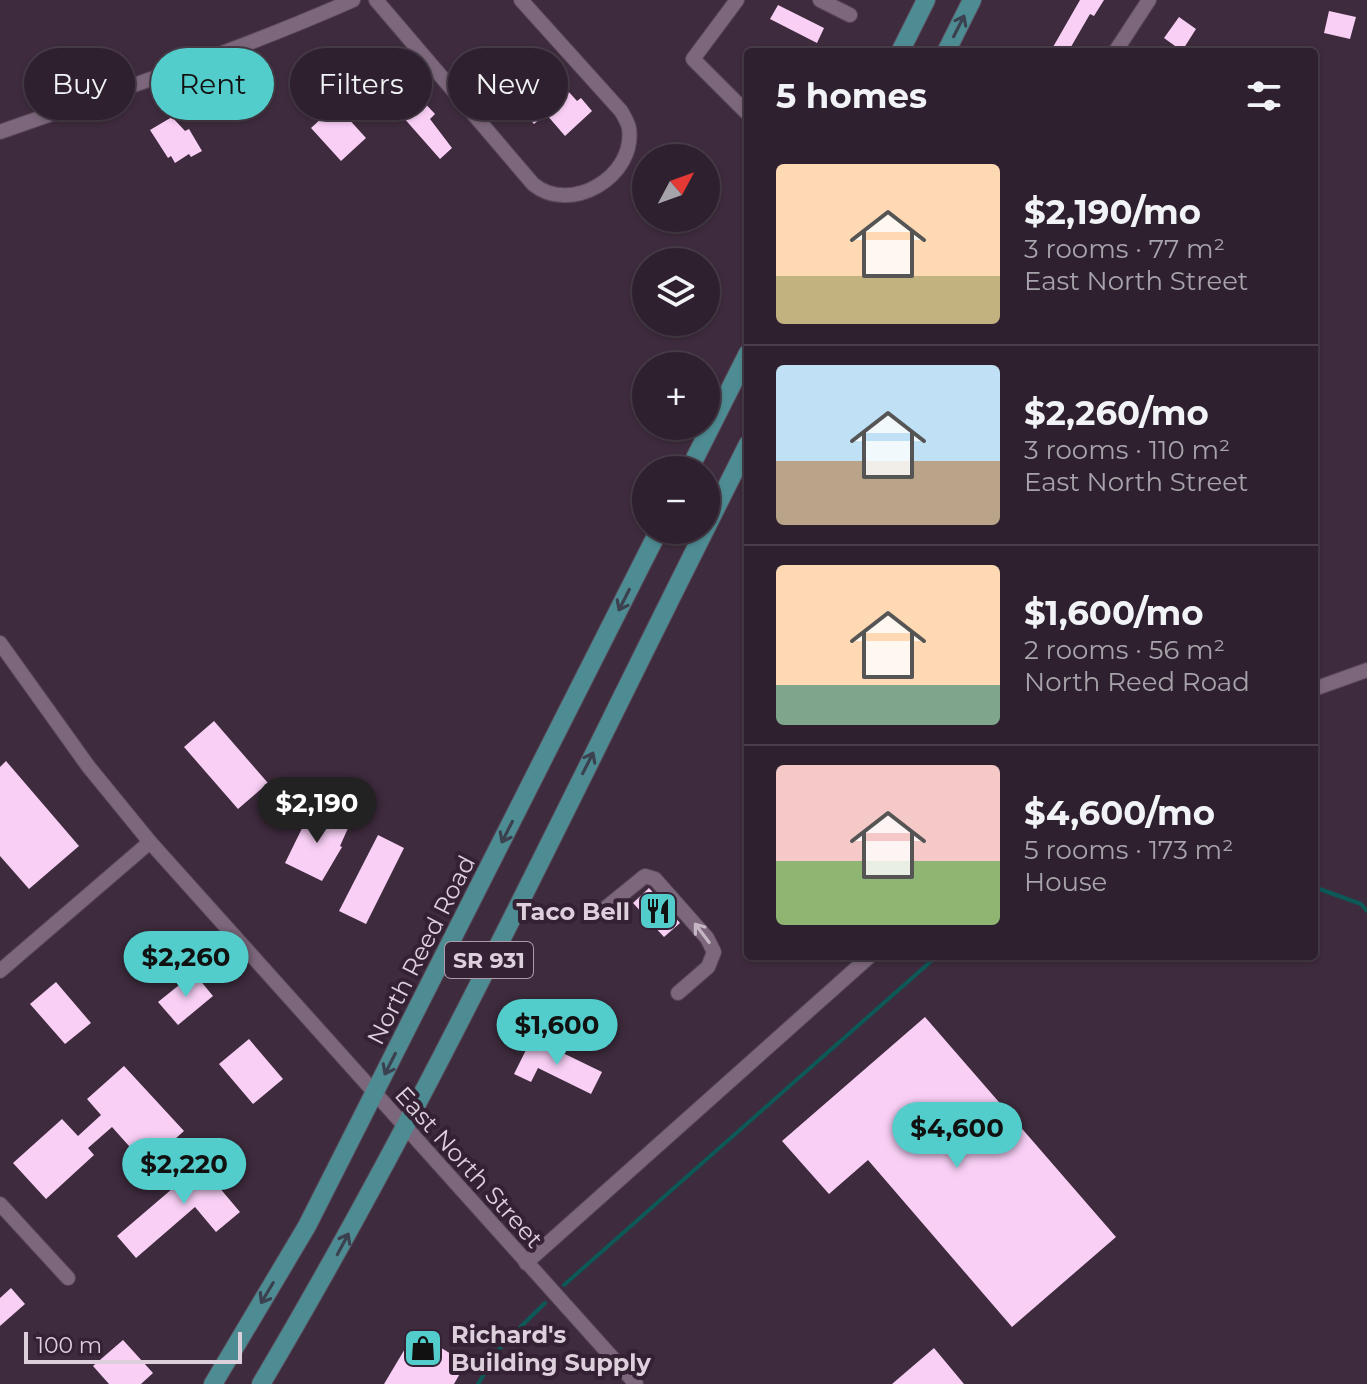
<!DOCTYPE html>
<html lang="en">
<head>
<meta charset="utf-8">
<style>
	:root { --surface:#2e202e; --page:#362836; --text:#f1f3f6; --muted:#a7a3aa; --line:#493e4a; --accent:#53cdcb }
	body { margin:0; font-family:Montserrat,sans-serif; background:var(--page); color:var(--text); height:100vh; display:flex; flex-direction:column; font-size:30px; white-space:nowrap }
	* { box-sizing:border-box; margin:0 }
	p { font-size:26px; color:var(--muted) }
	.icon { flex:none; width:44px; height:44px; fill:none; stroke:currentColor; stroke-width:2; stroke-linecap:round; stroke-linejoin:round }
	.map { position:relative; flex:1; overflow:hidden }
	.details { position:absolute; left:744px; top:48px; width:574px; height:912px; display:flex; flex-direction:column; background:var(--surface); border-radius:8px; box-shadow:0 2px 6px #0004,0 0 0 2px var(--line) }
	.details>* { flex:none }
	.banner { position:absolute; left:24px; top:48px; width:600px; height:72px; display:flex; gap:16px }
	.needle { width:52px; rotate:49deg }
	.controls { position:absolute; left:632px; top:144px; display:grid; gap:16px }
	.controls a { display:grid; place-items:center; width:88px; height:88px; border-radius:50%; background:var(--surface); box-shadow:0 2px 6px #0004,0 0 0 2px var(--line); font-size:40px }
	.scale { position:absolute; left:24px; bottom:20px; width:218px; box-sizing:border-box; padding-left:8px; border:4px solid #ddd0dc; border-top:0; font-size:22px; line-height:28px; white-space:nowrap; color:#ddd0dc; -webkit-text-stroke:6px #342133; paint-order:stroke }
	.price { position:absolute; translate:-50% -68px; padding:0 18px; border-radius:28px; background:var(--accent); color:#111; font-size:26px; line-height:52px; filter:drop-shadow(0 2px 4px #0008) }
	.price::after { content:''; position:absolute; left:50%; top:48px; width:24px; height:18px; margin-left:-12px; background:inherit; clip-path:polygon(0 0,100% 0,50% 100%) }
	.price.selected { background:#222; color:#fff }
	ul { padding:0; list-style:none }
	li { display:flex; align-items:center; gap:24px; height:200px; padding:0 32px }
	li+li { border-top:2px solid var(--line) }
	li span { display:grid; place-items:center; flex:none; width:224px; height:160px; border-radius:8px; color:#555 }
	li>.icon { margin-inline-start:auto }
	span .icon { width:96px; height:96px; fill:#fffc; stroke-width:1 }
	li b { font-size:34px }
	h2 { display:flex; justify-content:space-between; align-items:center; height:96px; padding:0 32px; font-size:34px }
	.pill { padding:0 28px; border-radius:36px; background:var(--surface); box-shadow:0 2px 6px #0004,0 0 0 2px var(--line); font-size:28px; line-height:72px }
	.pill.selected { background:var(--accent); color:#111 }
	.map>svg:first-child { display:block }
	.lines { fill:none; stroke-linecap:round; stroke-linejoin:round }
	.stream { stroke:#0c5958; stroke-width:4 }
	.building { fill:#f9cff6 }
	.minor-casing { stroke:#594858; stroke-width:16 }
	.major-casing { stroke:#594858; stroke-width:20 }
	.minor { stroke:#7d677c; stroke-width:14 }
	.major { stroke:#4e8c93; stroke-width:18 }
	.oneway { stroke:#3c4150 }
	.oneway2 { stroke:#c5b6c4 }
	.labels { text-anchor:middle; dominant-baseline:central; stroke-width:8; stroke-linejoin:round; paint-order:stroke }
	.shield { fill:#342133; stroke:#aa9ca9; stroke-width:2 }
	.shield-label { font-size:22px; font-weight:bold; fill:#ddd0dc }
	.poi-label { font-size:24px; font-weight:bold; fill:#ddd0dc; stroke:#342133; text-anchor:end }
	.street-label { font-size:24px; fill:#ddd0dc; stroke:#342133 }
</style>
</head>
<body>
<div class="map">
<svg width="1367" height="1384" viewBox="0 0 1367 1384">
	<rect width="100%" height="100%" fill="#3e2b3d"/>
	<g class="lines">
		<g class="stream">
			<path d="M1314,887L1361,904L1367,911"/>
			<path d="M564,1285L937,956"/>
			<path d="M478,1384L502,1345L545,1303"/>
		</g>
	</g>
	<g class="building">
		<path d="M1080,0H1104L1094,16L1090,14L1068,52H1061L1053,47Z"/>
		<path d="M778,5L824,28L817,43L770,19Z"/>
		<path d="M1329,11L1356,17L1350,39L1324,33Z"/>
		<path d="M1179,17L1196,29L1182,51L1164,38Z"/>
		<path d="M543,63L577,101L581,98L592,111L565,136L546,114L534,124L507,95Z"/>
		<path d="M409,96L416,104L421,99L435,114L430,119L452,148L440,159L395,108Z"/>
		<path d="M336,105L366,138L341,161L311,128Z"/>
		<path d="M172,117L185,131L189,129L202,151L191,157L189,154L175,163L171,156L168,158L150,130Z"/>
		<path d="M214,721L268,783L238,809L184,747Z"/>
		<path d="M6,761L79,846L29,889L0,856V767Z"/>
		<path d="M312,808L349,826L340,846L342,847L322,881L285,863Z"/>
		<path d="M378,835L404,848L366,924L339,911Z"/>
		<path d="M649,888L680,923L664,937L633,903Z"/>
		<path d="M194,973L213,996L178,1025L158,1002Z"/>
		<path d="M56,982L91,1023L65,1044L30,1004Z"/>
		<path d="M925,1017L1116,1237L1012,1327L868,1160L829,1194L782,1141Z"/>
		<path d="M532,1038L602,1072L591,1094L538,1068L531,1082L514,1074Z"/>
		<path d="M249,1039L283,1079L253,1104L219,1064Z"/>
		<path d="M124,1066L184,1131L146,1165L112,1127L88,1148L94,1155L46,1199L13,1163L62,1119L78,1136L101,1115L87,1099Z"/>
		<path d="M214,1153L232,1174L218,1186L240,1212L216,1232L195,1207L136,1258L117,1236Z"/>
		<path d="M11,1288L25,1304L0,1326V1298Z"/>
		<path d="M415,1332L466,1363L454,1384H384Z"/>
		<path d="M123,1340L153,1373L141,1384H109L93,1366Z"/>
		<path d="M934,1348L964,1384H892Z"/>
	</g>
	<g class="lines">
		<g class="minor-casing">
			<g id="minor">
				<path d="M376,0L533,184C570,215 636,177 629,128C628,123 624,116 621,111L521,0"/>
				<path d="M737,0L693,59L748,114"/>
				<path d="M820,0L850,15"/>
				<path d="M1115,52L1149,0"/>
				<path d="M0,132C119,90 238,51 353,0"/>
				<path d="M0,643L88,766L150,842L636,1384"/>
				<path d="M1314,689L1367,670"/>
				<path d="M597,915L645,876L655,879L707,938L714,952L708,967L678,993"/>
				<path d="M0,971L150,842"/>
				<path d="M0,1204L68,1278"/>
				<path d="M526,1263L870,956"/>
			</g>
		</g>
		<g class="major-casing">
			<g id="major">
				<path d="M900,52L926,0"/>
				<path d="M946,52L972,0"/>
				<path d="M689,470L748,353"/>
				<path d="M706,528L748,444"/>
				<path d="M213,1384L307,1226L659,530"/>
				<path d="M261,1384C425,1108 561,817 705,530"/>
			</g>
		</g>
		<use href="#minor" class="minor"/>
		<use href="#major" class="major"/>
	</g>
	<defs><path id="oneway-shaft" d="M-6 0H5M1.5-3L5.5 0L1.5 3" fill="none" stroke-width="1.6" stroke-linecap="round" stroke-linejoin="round" transform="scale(2)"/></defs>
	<g class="oneway">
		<use href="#oneway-shaft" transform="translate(959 26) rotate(-63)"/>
		<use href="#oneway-shaft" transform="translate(624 600) rotate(117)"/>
		<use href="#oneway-shaft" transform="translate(588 763) rotate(-63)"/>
		<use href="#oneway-shaft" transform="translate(507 832) rotate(117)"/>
		<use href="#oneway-shaft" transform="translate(390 1064) rotate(117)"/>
		<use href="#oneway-shaft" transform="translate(343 1244) rotate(-62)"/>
		<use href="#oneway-shaft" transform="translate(267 1293) rotate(121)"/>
	</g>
	<use class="oneway2" href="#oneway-shaft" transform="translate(702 933) rotate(-127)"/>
	<defs>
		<g id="restaurant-square" transform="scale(2)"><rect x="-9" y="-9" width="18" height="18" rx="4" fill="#53cdcb" stroke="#342133"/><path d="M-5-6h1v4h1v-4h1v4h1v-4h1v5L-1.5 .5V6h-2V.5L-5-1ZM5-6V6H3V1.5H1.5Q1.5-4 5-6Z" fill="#111"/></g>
		<g id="shop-square" transform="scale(2)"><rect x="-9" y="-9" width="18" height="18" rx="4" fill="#53cdcb" stroke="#342133"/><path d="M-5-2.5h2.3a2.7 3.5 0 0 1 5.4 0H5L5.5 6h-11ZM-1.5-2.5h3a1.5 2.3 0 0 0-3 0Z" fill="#111"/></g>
	</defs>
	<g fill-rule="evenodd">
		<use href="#restaurant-square" x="658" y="911"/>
		<use href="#shop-square" x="423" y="1348"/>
	</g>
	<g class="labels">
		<rect class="shield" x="445" y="942" width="88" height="36" rx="6"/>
		<g class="shield-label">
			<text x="489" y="960">SR 931</text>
		</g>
		<g class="poi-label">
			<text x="630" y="911">Taco Bell</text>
			<text x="451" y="1334" text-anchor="start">Richard's<tspan x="451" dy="28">Building Supply</tspan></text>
		</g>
		<g class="street-label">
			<text transform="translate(421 950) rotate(-63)">North Reed Road</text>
			<text transform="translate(469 1167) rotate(48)">East North Street</text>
		</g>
	</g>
</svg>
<div class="controls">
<a><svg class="needle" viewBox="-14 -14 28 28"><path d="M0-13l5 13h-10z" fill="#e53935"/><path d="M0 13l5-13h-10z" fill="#a7a3aa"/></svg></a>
<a><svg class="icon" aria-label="layers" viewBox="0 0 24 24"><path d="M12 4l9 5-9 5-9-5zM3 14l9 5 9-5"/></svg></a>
<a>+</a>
<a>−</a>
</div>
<div class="scale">100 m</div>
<b class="price selected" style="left:317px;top:845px">$2,190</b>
<b class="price" style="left:186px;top:999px">$2,260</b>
<b class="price" style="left:557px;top:1067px">$1,600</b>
<b class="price" style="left:957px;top:1170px">$4,600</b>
<b class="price" style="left:184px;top:1206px">$2,220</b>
<div class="banner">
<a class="pill">Buy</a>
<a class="pill selected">Rent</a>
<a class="pill">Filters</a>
<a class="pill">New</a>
</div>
<section class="details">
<h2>5 homes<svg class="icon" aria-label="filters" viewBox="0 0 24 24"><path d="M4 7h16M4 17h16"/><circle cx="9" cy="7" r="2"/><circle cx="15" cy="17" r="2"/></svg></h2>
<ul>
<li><span style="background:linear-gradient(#ffd9b3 70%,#c2b280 0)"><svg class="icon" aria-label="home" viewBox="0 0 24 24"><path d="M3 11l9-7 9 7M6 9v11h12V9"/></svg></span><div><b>$2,190/mo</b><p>3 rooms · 77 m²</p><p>East North Street</p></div></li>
<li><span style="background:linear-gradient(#bfe0f5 60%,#b9a48a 0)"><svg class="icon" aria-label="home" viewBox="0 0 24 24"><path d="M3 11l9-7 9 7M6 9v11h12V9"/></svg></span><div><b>$2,260/mo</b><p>3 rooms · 110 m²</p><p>East North Street</p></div></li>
<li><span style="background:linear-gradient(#ffd9b3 75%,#7fa58c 0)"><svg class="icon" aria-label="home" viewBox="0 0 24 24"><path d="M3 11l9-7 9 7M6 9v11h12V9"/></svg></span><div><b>$1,600/mo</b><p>2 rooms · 56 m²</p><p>North Reed Road</p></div></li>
<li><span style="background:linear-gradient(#f6c9c9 60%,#8fb573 0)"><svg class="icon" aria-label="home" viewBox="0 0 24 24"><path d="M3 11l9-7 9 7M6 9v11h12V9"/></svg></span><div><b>$4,600/mo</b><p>5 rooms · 173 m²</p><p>House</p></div></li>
</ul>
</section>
</div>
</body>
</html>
